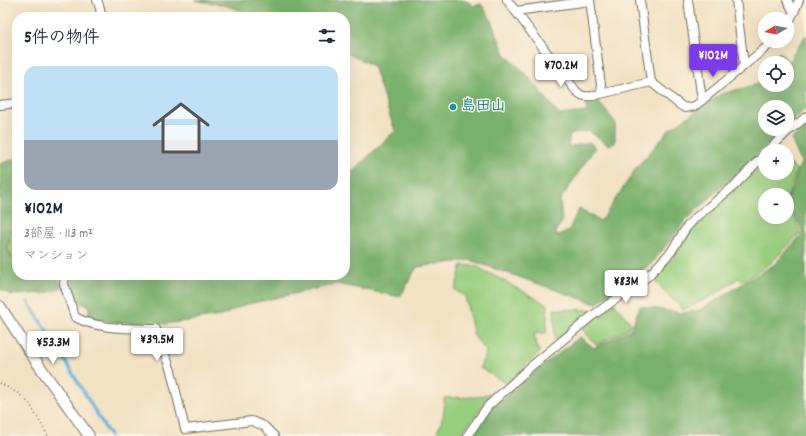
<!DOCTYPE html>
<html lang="ja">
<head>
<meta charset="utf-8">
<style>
	:root { --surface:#fff; --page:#f2f2f3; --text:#1f2937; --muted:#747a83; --accent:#7c3aed }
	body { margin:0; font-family:Dekko,"Klee One",sans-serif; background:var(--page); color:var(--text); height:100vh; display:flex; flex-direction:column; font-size:15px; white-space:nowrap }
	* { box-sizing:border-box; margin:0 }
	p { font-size:13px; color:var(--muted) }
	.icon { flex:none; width:22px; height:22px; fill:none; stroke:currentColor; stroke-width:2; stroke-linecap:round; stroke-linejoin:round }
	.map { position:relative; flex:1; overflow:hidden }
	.side { position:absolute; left:12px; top:12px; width:338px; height:268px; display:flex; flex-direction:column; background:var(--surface); border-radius:16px; box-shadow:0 4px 16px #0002 }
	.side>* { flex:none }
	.needle { width:26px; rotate:260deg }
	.buttons { position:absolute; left:758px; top:12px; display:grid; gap:8px }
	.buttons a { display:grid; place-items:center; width:36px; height:36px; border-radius:50%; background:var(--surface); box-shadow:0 4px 16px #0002; font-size:20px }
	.price { position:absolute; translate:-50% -34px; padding:0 9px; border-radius:4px; background:#fff; color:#222; font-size:13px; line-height:26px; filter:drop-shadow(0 1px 2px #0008) }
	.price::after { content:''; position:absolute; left:50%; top:24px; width:12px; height:9px; margin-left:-6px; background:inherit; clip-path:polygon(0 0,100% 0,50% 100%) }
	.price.active { background:var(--accent); color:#fff }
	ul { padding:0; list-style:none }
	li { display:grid; align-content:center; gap:8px; height:212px; padding:0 12px }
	li span { display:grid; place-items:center; height:124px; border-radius:12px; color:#555 }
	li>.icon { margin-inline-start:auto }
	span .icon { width:72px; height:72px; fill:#fffc; stroke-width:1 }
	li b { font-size:17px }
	h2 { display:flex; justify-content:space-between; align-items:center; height:48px; padding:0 12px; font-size:17px }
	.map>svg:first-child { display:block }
	.green { fill:#98cd7e; stroke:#627c54; fill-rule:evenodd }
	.forest { fill:#7ab06d; stroke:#526e4c }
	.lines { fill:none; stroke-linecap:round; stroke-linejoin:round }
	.stream { stroke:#60aeda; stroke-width:3 }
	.minor-casing { stroke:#716b61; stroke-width:10 }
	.tertiary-casing { stroke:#716b61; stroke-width:12 }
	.path { stroke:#716b61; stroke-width:1.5; stroke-dasharray:1 3; stroke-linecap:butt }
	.minor { stroke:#fff; stroke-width:8 }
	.tertiary { stroke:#fff; stroke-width:10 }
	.culture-dot { fill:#0f9aa8; stroke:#fcf5e5; stroke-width:1.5 }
	.labels { text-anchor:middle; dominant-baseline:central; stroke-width:3; stroke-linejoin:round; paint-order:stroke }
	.culture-label { font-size:15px; font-weight:bold; fill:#0d838f; stroke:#fcf5e5; text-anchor:start }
</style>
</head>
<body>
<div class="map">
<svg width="806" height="436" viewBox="0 0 806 436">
	<rect width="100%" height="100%" fill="#fcf5e5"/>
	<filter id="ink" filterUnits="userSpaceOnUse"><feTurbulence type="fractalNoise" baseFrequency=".025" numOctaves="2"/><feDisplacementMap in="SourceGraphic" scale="8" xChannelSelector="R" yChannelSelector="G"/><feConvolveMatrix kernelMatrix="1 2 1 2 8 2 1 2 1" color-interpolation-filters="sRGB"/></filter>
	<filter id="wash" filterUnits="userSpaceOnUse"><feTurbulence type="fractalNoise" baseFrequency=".012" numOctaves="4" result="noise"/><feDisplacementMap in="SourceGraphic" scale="16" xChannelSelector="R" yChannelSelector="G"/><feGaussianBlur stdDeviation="0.9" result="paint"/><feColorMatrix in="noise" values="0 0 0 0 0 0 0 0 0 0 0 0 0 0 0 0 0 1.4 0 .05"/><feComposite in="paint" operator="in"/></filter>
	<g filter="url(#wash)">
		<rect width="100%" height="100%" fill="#f2e2c4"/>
		<g class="green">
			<path d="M765,160V173H787V160L797,170L790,187L787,204L801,232L772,262L743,282L738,278L716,294L683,310L652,278L673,258L694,227ZM765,195H787V217H765Z"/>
			<path d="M13,226L17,227V265L8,249Z"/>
			<path d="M462,265L476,266L548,305L546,333L534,334L539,353L506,383L480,368L486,351L474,336L465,296L455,290Z"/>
			<path d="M614,303L631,323L629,328L596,345L582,329Z"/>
			<path d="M554,309L593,310L557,340L555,339Z"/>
			<path d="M488,394H493L459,436H435C441,424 446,411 444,398L476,397Z"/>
		</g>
		<g class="forest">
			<path d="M194,0H466L473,6L481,4L489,16L505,54L530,78L559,115L587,112L585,101H598L615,122V143L608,145L589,131L570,134L568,147L590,142L595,148L560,200L562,222L555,232L558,236L568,231L579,209L601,221L637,167L670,129L721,94L765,82V85H787V63H767V60L780,52L788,62L806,35V108L787,127V107H765V129H785L686,220L652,263L596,304L470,260L417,267L400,297L337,284L244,305L221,316L166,324L113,322L89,318V306L78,302L71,276L72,275H345V172H352L395,131L373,66L345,52V17H259L227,6Z"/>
			<path d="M806,127V436H470L490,409L533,373L580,337L594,348L631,329L640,306L682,313L700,310L775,264L804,232L791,210L789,196L801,162L791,139Z"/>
			<path d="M17,158V226L11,225L7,249L17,268V275H58L61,288L46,293L11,295L0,289V164Z"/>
		</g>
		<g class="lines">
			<path class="stream" d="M28,302L54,342L110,436"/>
		</g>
	</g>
	<g filter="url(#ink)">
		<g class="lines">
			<g class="minor-casing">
				<g id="minor">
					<path d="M97,0L100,8L101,17"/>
					<path d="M507,0L576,91C581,96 585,97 592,96L651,82"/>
					<path d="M590,0L602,93"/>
					<path d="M640,0L651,82L680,105L685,108L695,106L774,41"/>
					<path d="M688,0L702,100"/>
					<path d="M736,0L744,66"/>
					<path d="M787,0L794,12"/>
					<path d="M516,11L590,1"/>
					<path d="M787,25L794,12L799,0"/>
					<path d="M0,105L17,103"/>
					<path d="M768,151L787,132L806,117"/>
					<path d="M65,275L64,284L75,317C99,330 130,328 156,329L171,371L185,429L252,421L264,426L274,436"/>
					<path d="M467,436L488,406L529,368L592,316L647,277L671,252L686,228L695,218L734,186L765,154"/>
				</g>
			</g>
			<g class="tertiary-casing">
				<path id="tertiary" d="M0,306L31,354L89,436"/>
			</g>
			<path class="path" d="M0,383L19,394L29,403L48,436"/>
			<use href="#minor" class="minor"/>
			<use href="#tertiary" class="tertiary"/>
		</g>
	</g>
	<circle class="culture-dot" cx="453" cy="107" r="4"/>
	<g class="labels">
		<g class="culture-label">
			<text x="461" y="107">島田山</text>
		</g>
	</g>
</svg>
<div class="buttons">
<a><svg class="needle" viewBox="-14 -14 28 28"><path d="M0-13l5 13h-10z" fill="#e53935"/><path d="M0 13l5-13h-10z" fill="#747a83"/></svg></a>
<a><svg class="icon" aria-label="locate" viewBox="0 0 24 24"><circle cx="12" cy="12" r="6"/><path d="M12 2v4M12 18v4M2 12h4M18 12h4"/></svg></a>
<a><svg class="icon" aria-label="layers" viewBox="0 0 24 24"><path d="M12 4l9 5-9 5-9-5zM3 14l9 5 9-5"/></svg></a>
<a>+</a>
<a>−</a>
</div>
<b class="price active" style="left:713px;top:78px">¥102M</b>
<b class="price" style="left:561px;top:88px">¥70.2M</b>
<b class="price" style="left:626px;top:304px">¥83M</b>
<b class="price" style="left:157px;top:362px">¥39.5M</b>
<b class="price" style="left:53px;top:365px">¥53.3M</b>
<section class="side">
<h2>5件の物件<svg class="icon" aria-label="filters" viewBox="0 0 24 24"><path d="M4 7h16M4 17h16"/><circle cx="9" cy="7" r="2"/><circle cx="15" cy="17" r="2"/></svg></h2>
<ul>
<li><span style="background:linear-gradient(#bfe0f5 60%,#9aa5b1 0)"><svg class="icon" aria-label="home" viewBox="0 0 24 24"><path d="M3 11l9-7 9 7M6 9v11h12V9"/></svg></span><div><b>¥102M</b><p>3部屋 · 113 m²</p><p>マンション</p></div></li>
</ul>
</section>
</div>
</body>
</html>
